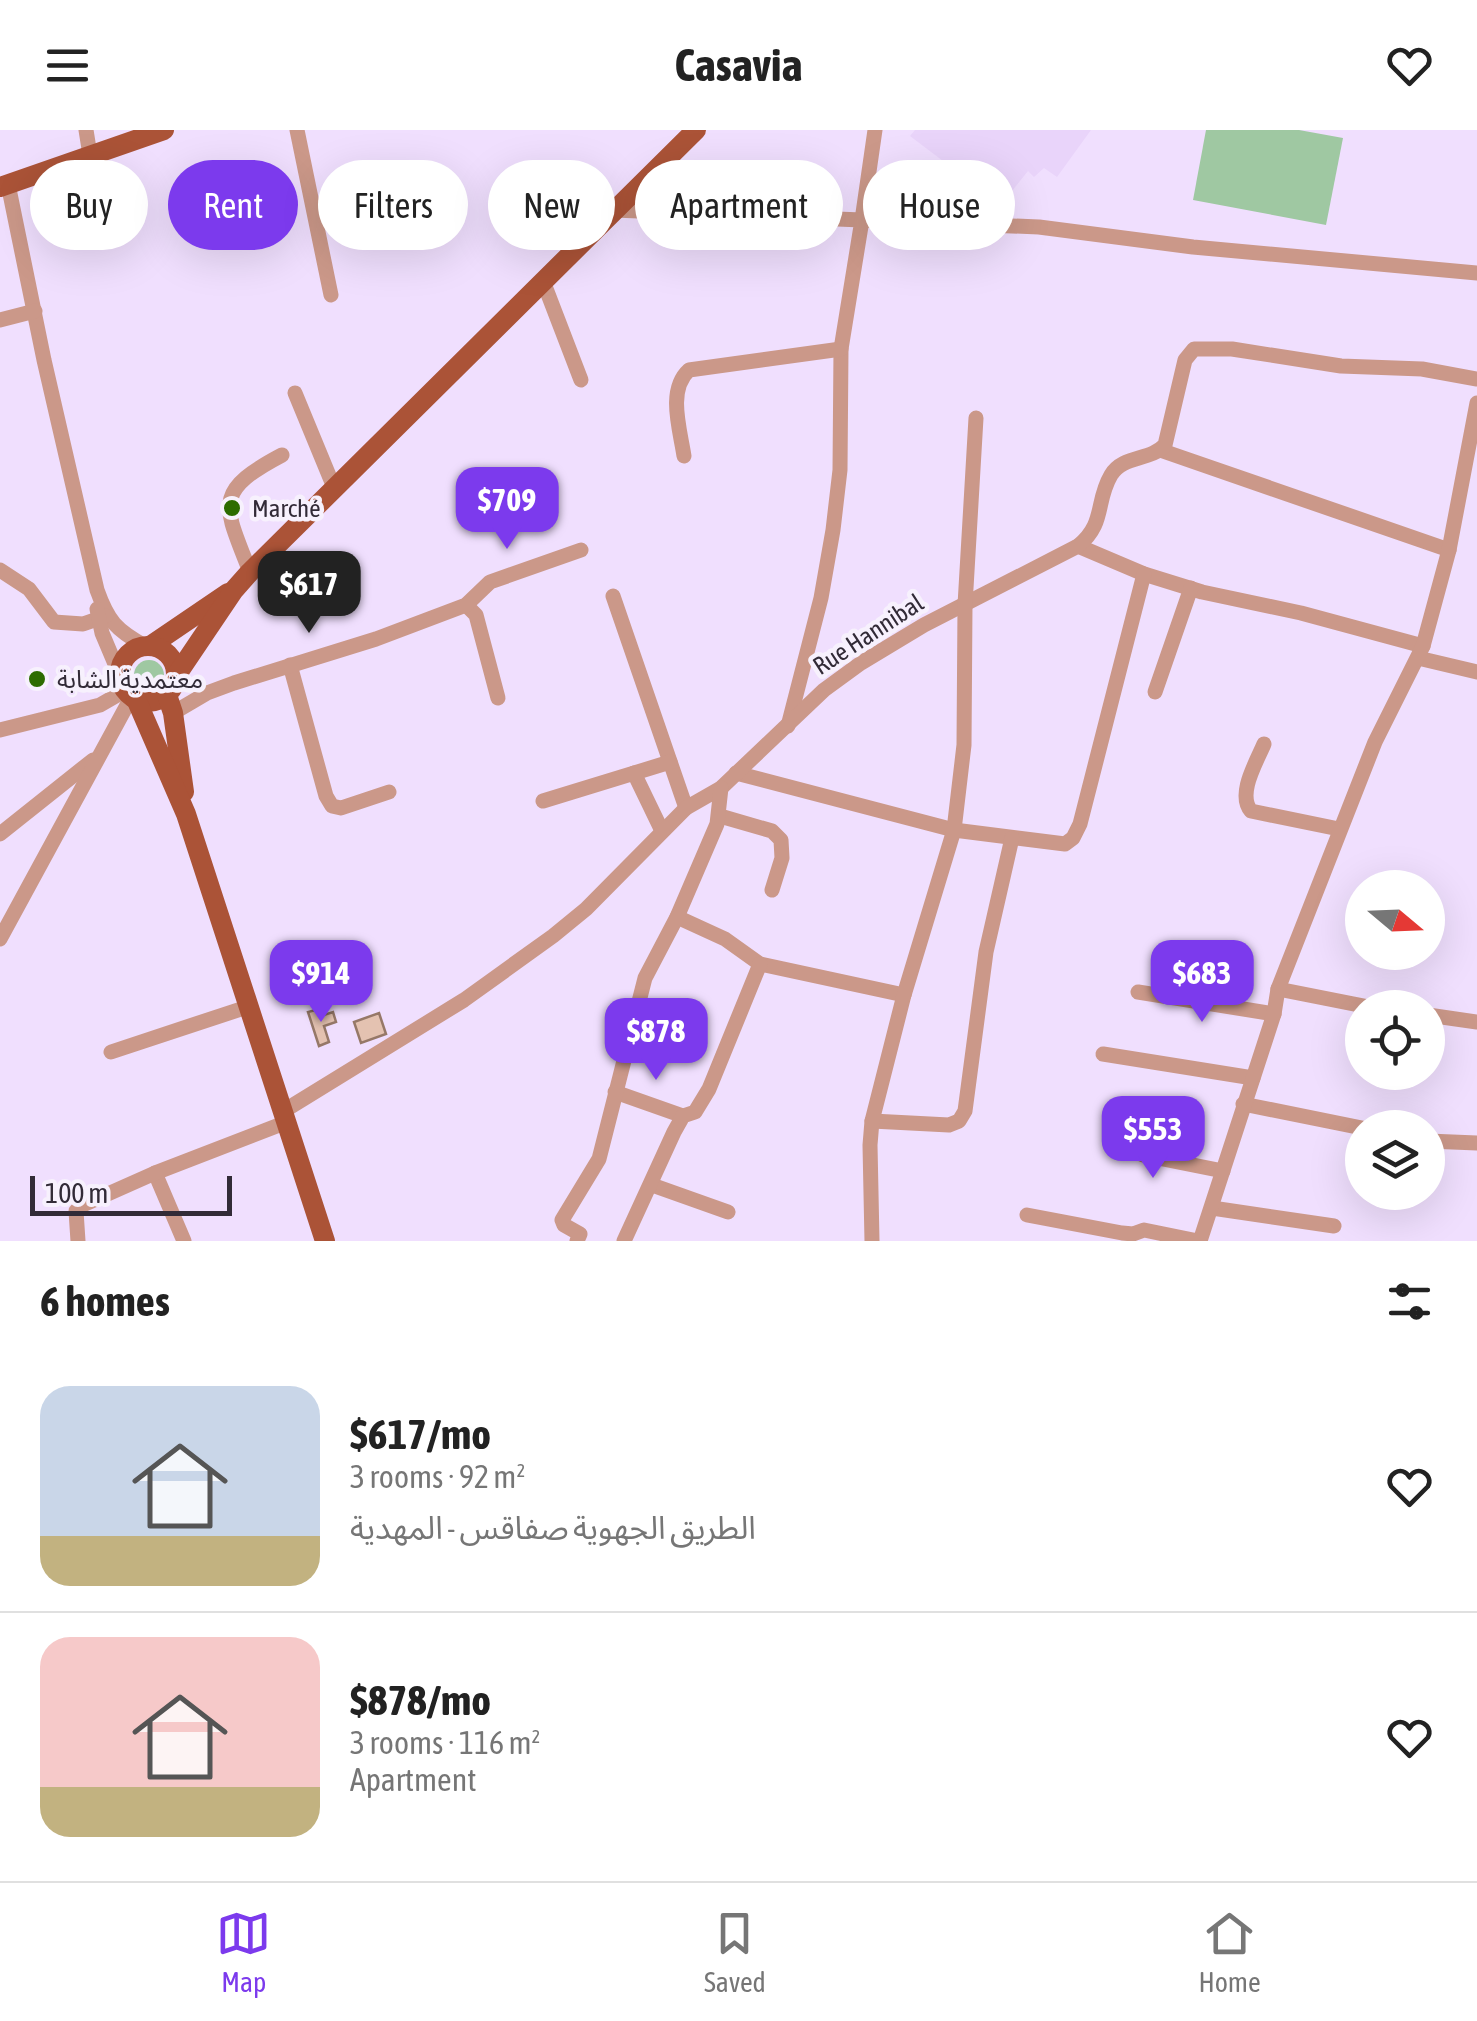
<!DOCTYPE html>
<html lang="en">
<head>
<meta charset="utf-8">
<style>
	:root { --surface:#fff; --page:#f6f6f6; --text:#222; --muted:#767676; --line:#e0e0e0; --accent:#7c3aed }
	body { margin:0; font-family:"Asap Condensed","Noto Sans Arabic",sans-serif; background:var(--page); color:var(--text); height:100vh; display:flex; flex-direction:column; font-size:38px; white-space:nowrap }
	* { box-sizing:border-box; margin:0 }
	p { font-size:32px; color:var(--muted) }
	.icon { flex:none; width:55px; height:55px; fill:none; stroke:currentColor; stroke-width:2; stroke-linecap:round; stroke-linejoin:round }
	.map { position:relative; height:1111px; overflow:hidden }
	.sheet { display:flex; flex-direction:column; background:var(--surface); flex:1 }
	.sheet>* { flex:none }
	.banner { position:absolute; left:30px; top:30px; width:1418px; height:90px; display:flex; gap:20px }
	.needle { width:65px; rotate:109deg }
	.buttons { position:absolute; left:1345px; top:740px; display:grid; gap:20px }
	.buttons a { display:grid; place-items:center; width:100px; height:100px; border-radius:50%; background:var(--surface); box-shadow:0 10px 40px #0002; font-size:50px }
	.scale { position:absolute; left:30px; bottom:25px; width:202px; box-sizing:border-box; padding-left:10px; border:5px solid #322b37; border-top:0; font-size:28px; line-height:35px; white-space:nowrap; color:#322b37; -webkit-text-stroke:8px #f7f1fd; paint-order:stroke }
	.price { position:absolute; translate:-50% -85px; padding:0 22px; border-radius:20px; background:var(--accent); color:#fff; font-size:32px; line-height:65px; filter:drop-shadow(0 2px 5px #0008) }
	.price::after { content:''; position:absolute; left:50%; top:60px; width:30px; height:22px; margin-left:-15px; background:inherit; clip-path:polygon(0 0,100% 0,50% 100%) }
	.price.current { background:#222; color:#fff }
	ul { padding:0; list-style:none }
	li { display:flex; align-items:center; gap:30px; height:250px; padding:0 40px }
	li+li { border-top:2px solid var(--line) }
	li span { display:grid; place-items:center; flex:none; width:280px; height:200px; border-radius:30px; color:#555 }
	li>.icon { margin-inline-start:auto }
	span .icon { width:120px; height:120px; fill:#fffc; stroke-width:1 }
	li b { font-size:42px }
	h2 { display:flex; justify-content:space-between; align-items:center; height:120px; padding:0 40px; font-size:42px }
	.chip { padding:0 35px; border-radius:45px; background:var(--surface); box-shadow:0 10px 40px #0002; font-size:35px; line-height:90px }
	.chip.current { background:var(--accent); color:#fff }
	header { display:flex; justify-content:space-between; align-items:center; height:130px; padding:0 40px; background:var(--surface); font-size:45px; font-weight:700 }
	.tab-bar { display:flex; justify-content:space-around; align-items:center; height:140px; border-top:2px solid var(--line); background:var(--surface); font-size:28px; color:var(--muted) }
	.tab-bar a { display:grid; justify-items:center; gap:5px }
	.tab-bar .current { color:var(--accent) }
	.map>svg:first-child { display:block }
	.built { fill:#e9d4fa }
	.green { fill:#9fc8a2 }
	.building { fill:#e4c2b1; stroke:#967868; stroke-width:2.5 }
	.lines { fill:none; stroke-linecap:round; stroke-linejoin:round }
	.minor { stroke:#cb9889; stroke-width:15 }
	.major { stroke:#ab5337; stroke-width:20 }
	.poi-dot { fill:#2d6c00; stroke:#f7f1fd; stroke-width:4 }
	.labels { text-anchor:middle; dominant-baseline:central; stroke-width:9; stroke-linejoin:round; paint-order:stroke }
	.poi-label { font-size:25px; fill:#322b37; stroke:#f7f1fd; text-anchor:start }
	.street-label { font-size:25px; fill:#322b37; stroke:#f7f1fd }
</style>
</head>
<body>
<header><svg class="icon" aria-label="menu" viewBox="0 0 24 24"><path d="M4 6h16M4 12h16M4 18h16"/></svg>Casavia<svg class="icon" aria-label="heart" viewBox="0 0 24 24"><path d="M12 20l-8-8c-3-5 5-10 8-4 3-6 11-1 8 4z"/></svg></header>
<div class="map">
<svg width="1477" height="1111" viewBox="0 0 1477 1111">
	<rect width="100%" height="100%" fill="#f0dffe"/>
	<path class="built" d="M915,0H1091L1057,47L1044,38L1034,47L1028,41L1001,75L910,6Z"/>
	<g class="green">
		<path d="M1206,0H1299L1343,8L1326,95L1193,70Z"/>
		<circle cx="149" cy="545" r="15"/>
	</g>
	<g class="building">
		<path d="M319,879L321,886L333,882L336,892L324,896L329,912L319,916L308,882Z"/>
		<path d="M379,883L386,904L361,913L354,892Z"/>
	</g>
	<g class="lines">
		<g class="minor">
			<path d="M86,0L90,25"/>
			<path d="M297,0L331,165"/>
			<path d="M875,0L862,90L1039,97L1193,117L1477,143"/>
			<path d="M8,54L44,230L97,460C108,491 116,500 145,516"/>
			<path d="M614,80L862,90L841,219L840,340L833,400L821,468L788,596"/>
			<path d="M317,85L441,58"/>
			<path d="M543,151L581,250"/>
			<path d="M0,190L35,181"/>
			<path d="M295,263L335,360"/>
			<path d="M1160,320L1449,420"/>
			<path d="M684,326C680,299 667,260 689,240L841,219"/>
			<path d="M1078,416L1144,444L1202,462L1301,483L1423,516"/>
			<path d="M0,440L29,459L54,492L83,494L106,486"/>
			<path d="M250,442C224,375 212,362 282,325"/>
			<path d="M613,466L686,678"/>
			<path d="M466,475L476,485L498,568"/>
			<path d="M97,479L102,503L121,548"/>
			<path d="M1418,528L1477,542"/>
			<path d="M290,535L326,666L332,676L341,678L389,662"/>
			<path d="M1155,562L1191,458"/>
			<path d="M173,583L207,563L234,553L376,509L466,475L490,452L581,420"/>
			<path d="M0,600L100,575L126,560"/>
			<path d="M1264,614C1256,633 1237,664 1251,681L1339,699"/>
			<path d="M634,643L662,701"/>
			<path d="M736,643L954,700L1065,714L1073,708L1080,694L1144,444"/>
			<path d="M543,671L670,632"/>
			<path d="M720,686L772,701L781,710L782,728L772,760"/>
			<path d="M0,704L93,630"/>
			<path d="M677,787L725,809L760,834L904,865"/>
			<path d="M0,809L132,566"/>
			<path d="M1278,859L1374,878"/>
			<path d="M1138,862L1274,884"/>
			<path d="M1428,885L1477,892"/>
			<path d="M111,922L247,877"/>
			<path d="M1103,924L1253,948"/>
			<path d="M615,962L683,986"/>
			<path d="M1243,974L1362,998"/>
			<path d="M282,982L464,870L553,806L586,779L686,678L721,658L824,560L861,533L924,495L1078,416C1106,393 1095,372 1111,345C1123,325 1150,331 1165,315L1185,230L1194,219H1232L1341,236L1422,239L1477,249"/>
			<path d="M872,991L949,995L959,991L965,981L986,822L1012,708"/>
			<path d="M1133,1007L1136,1021L1143,1025L1223,1041"/>
			<path d="M1428,1011L1477,1013"/>
			<path d="M155,1043L184,1111"/>
			<path d="M652,1055L728,1082"/>
			<path d="M1212,1078L1334,1096"/>
			<path d="M1027,1085L1122,1103L1133,1104L1144,1100L1198,1111"/>
			<path d="M78,1111L76,1081L83,1075L155,1043L287,992"/>
			<path d="M577,1111L580,1104L564,1095L562,1090L599,1029L645,848L677,787L717,694L721,658"/>
			<path d="M624,1111L674,1002L683,986L695,982L709,959L760,834"/>
			<path d="M872,1111L870,1015L872,991L904,865L954,700L964,615L965,475L976,288"/>
			<path d="M1200,1111L1274,884L1278,859L1375,612L1423,516L1449,420L1477,273"/>
		</g>
		<g class="major">
			<path d="M0,57L164,0"/>
			<path d="M150,516L228,463"/>
			<circle cx="148" cy="544" r="28"/>
			<path d="M176,546L234,460L250,442L696,0"/>
			<path d="M167,565L173,583L184,662"/>
			<path d="M136,569L186,684L325,1111"/>
		</g>
	</g>
	<g class="poi-dot">
		<circle cx="232" cy="378" r="10"/>
		<circle cx="37" cy="549" r="10"/>
	</g>
	<g class="labels">
		<g class="poi-label">
			<text x="252" y="378">Marché</text>
			<text x="57" y="549">معتمدية الشابة</text>
		</g>
		<g class="street-label">
			<text transform="translate(868 504) rotate(-33)">Rue Hannibal</text>
		</g>
	</g>
</svg>
<div class="buttons">
<a><svg class="needle" viewBox="-14 -14 28 28"><path d="M0-13l5 13h-10z" fill="#e53935"/><path d="M0 13l5-13h-10z" fill="#767676"/></svg></a>
<a><svg class="icon" aria-label="locate" viewBox="0 0 24 24"><circle cx="12" cy="12" r="6"/><path d="M12 2v4M12 18v4M2 12h4M18 12h4"/></svg></a>
<a><svg class="icon" aria-label="layers" viewBox="0 0 24 24"><path d="M12 4l9 5-9 5-9-5zM3 14l9 5 9-5"/></svg></a>
</div>
<div class="scale">100 m</div>
<b class="price" style="left:507px;top:422px">$709</b>
<b class="price current" style="left:309px;top:506px">$617</b>
<b class="price" style="left:321px;top:895px">$914</b>
<b class="price" style="left:1202px;top:895px">$683</b>
<b class="price" style="left:656px;top:953px">$878</b>
<b class="price" style="left:1153px;top:1051px">$553</b>
<div class="banner">
<a class="chip">Buy</a>
<a class="chip current">Rent</a>
<a class="chip">Filters</a>
<a class="chip">New</a>
<a class="chip">Apartment</a>
<a class="chip">House</a>
</div>
</div>
<section class="sheet">
<h2>6 homes<svg class="icon" aria-label="filters" viewBox="0 0 24 24"><path d="M4 7h16M4 17h16"/><circle cx="9" cy="7" r="2"/><circle cx="15" cy="17" r="2"/></svg></h2>
<ul>
<li><span style="background:linear-gradient(#c9d6e8 75%,#c2b280 0)"><svg class="icon" aria-label="home" viewBox="0 0 24 24"><path d="M3 11l9-7 9 7M6 9v11h12V9"/></svg></span><div><b>$617/mo</b><p>3 rooms · 92 m²</p><p>الطريق الجهوية صفاقس - المهدية</p></div><svg class="icon" aria-label="heart" viewBox="0 0 24 24"><path d="M12 20l-8-8c-3-5 5-10 8-4 3-6 11-1 8 4z"/></svg></li>
<li><span style="background:linear-gradient(#f6c9c9 75%,#c2b280 0)"><svg class="icon" aria-label="home" viewBox="0 0 24 24"><path d="M3 11l9-7 9 7M6 9v11h12V9"/></svg></span><div><b>$878/mo</b><p>3 rooms · 116 m²</p><p>Apartment</p></div><svg class="icon" aria-label="heart" viewBox="0 0 24 24"><path d="M12 20l-8-8c-3-5 5-10 8-4 3-6 11-1 8 4z"/></svg></li>
</ul>
</section>
<nav class="tab-bar">
<a class="current"><svg class="icon" aria-label="map" viewBox="0 0 24 24"><path d="M3 6l6-2 6 2 6-2v14l-6 2-6-2-6 2zM9 4v14M15 6v14"/></svg>Map</a>
<a><svg class="icon" aria-label="saved" viewBox="0 0 24 24"><path d="M7 4h10v16l-5-4-5 4z"/></svg>Saved</a>
<a><svg class="icon" aria-label="home" viewBox="0 0 24 24"><path d="M3 11l9-7 9 7M6 9v11h12V9"/></svg>Home</a>
</nav>
</body>
</html>
